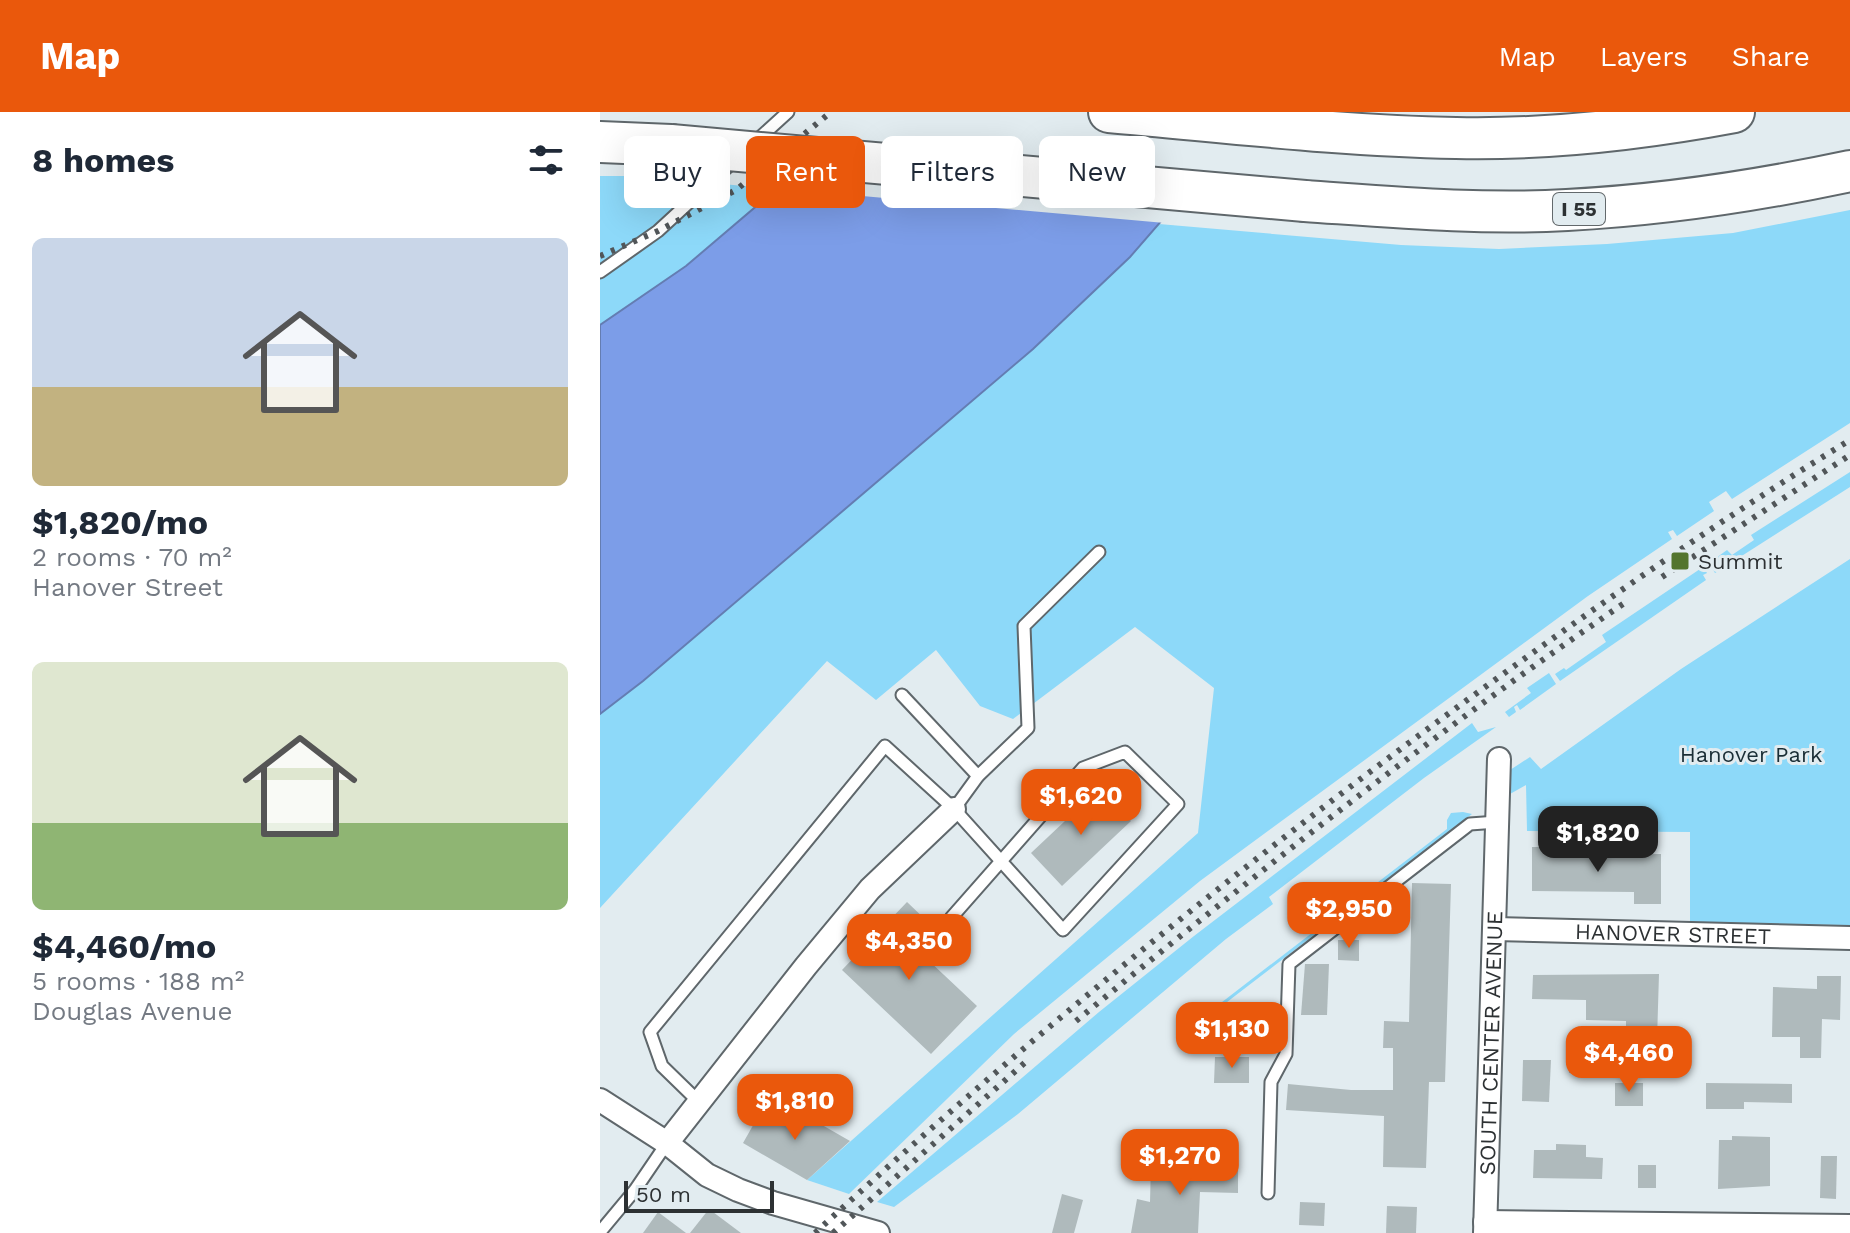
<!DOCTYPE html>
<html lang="en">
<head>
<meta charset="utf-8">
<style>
	:root { --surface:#fff; --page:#f6f6f7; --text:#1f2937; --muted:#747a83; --accent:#ea580c }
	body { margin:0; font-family:"Work Sans",sans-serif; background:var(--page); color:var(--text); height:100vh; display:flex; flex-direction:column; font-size:30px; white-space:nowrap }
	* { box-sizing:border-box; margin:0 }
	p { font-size:26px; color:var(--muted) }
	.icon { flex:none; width:44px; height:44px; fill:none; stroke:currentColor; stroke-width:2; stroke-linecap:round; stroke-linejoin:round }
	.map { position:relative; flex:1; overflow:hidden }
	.sheet { display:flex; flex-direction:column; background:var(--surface); width:600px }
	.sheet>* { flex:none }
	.guide { position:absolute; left:24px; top:24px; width:760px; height:72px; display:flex; gap:16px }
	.scale { position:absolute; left:24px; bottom:20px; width:150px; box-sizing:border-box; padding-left:8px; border:4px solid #2d3133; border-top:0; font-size:22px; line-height:28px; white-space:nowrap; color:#2d3133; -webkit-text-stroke:6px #e2ecf0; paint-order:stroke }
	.price { position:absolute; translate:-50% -68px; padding:0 18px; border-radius:16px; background:var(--accent); color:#fff; font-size:26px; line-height:52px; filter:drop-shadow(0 2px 4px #0008) }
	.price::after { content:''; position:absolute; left:50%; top:48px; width:24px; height:18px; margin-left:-12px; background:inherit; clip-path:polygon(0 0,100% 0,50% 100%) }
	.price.selected { background:#222; color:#fff }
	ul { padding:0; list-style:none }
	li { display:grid; align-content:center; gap:16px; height:424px; padding:0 32px }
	li span { display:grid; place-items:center; height:248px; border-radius:12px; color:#555 }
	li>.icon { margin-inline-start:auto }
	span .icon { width:144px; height:144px; fill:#fffc; stroke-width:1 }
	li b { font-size:34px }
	h2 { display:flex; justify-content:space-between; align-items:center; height:96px; padding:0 32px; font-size:34px }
	.chip { padding:0 28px; border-radius:12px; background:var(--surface); box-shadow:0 8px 32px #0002; font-size:28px; line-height:72px }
	.chip.selected { background:var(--accent); color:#fff }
	header { display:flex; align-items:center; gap:48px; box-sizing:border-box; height:112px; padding:0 40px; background:var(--accent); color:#fff }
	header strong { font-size:38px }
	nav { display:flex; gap:44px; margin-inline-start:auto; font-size:28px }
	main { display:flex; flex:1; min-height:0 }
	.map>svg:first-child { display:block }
	.green { fill:#8dd9f9 }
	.water { fill:#7c9de8; stroke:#647db2; stroke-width:2 }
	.pier { fill:#e2ecf0 }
	.building { fill:#afbabc }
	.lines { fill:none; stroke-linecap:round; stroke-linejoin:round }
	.service-casing { stroke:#5f676b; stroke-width:15 }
	.minor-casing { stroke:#5f676b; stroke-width:26 }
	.motorway-casing { stroke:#5f676b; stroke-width:44 }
	.service { stroke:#fff; stroke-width:11 }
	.minor { stroke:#fff; stroke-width:22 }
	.motorway { stroke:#fff; stroke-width:40 }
	.rail { stroke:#515659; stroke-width:6; stroke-dasharray:4 8; stroke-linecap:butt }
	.motorway-bridge-casing { stroke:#5f676b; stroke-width:44; stroke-linecap:butt }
	.motorway-bridge { stroke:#fff; stroke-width:40 }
	.poi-dot { fill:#53752d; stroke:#e2ecf0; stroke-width:3 }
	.labels { text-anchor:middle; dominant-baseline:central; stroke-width:6; stroke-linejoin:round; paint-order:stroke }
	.shield { fill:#e2ecf0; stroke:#63696c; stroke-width:2 }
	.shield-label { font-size:20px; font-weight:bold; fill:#2d3133 }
	.poi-label { font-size:22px; fill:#2d3133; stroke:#e2ecf0; text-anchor:start }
	.park-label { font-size:22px; fill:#1a2e36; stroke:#e2ecf0 }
	.street-label { font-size:22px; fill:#2d3133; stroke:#e2ecf0 }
</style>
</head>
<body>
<header>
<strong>Map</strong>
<nav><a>Map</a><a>Layers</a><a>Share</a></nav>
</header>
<main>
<section class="sheet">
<h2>8 homes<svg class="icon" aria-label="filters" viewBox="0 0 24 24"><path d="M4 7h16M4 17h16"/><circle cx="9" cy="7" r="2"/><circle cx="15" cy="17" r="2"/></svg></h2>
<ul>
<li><span style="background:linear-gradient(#c9d6e8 60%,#c2b280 0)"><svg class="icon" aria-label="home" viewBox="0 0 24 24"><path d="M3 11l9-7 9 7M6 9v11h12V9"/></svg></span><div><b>$1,820/mo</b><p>2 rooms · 70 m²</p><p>Hanover Street</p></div></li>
<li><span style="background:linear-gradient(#dfe7d0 65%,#8fb573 0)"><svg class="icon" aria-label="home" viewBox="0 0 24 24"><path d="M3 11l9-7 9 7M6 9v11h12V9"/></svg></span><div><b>$4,460/mo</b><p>5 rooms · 188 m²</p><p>Douglas Avenue</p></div></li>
</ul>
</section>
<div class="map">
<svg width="1250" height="1121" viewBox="0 0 1250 1121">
	<rect width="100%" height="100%" fill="#e2ecf0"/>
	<g class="green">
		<path d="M0,64H33L177,77L86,154L0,213Z"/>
		<path d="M1250,98V311L1132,387L1126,379L1109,390L1114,399L1077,424L1073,418L1068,420L1072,427L988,484L600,769L414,922L249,1082L207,1068L598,721L614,576L535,515L413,607L380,594L336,538L276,588L227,549L0,796V602L43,569L530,145L559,112L801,133L899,137L1007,132L1133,121Z"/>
		<path d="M1250,360V375L1115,461L1109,451L1127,438L1132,443L1154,428L1151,423Z"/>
		<path d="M1250,447V813L1090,812V720L927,719L926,673L910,682V658L930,645L941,657L1081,557Z"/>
		<path d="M1103,455L1107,461L1103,463L1106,468L960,569L955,562L964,556L966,558L1006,530L1002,523Z"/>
		<path d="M949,561L956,572L920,598L917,593L914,595L916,600L909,605L905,600L931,581L927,576Z"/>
		<path d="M872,611L878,620L896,615L824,666L669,785L673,792L626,827L418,1002L294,1095L277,1090L499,900L594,824Z"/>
		<path d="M863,700L872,702L614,900V896L626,887L847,717V708L851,701Z"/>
	</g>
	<path class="water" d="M267,0H656L530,145L433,237L43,569L0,602V213L86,154Z"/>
	<path class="pier" d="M261,0H660L565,111L240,82L236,77L229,81L171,76Z"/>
	<g class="building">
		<path d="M500,676L531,709L462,774L431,741Z"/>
		<path d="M932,735H961V743L1061,742V792H1034V780L932,779Z"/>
		<path d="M812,771L851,772L845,970H829L826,1056L783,1055L784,1004L686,998L688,972L751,978H793V936H783L784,909L809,910Z"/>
		<path d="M307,790L329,811L310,831L377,894L331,942L242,858Z"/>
		<path d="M738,828H759V849L738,848Z"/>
		<path d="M705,852H729L727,903H701Z"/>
		<path d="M1059,862L1057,928L1026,927V909L986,908V888L932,887L933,863Z"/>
		<path d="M1217,864H1241L1240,908L1222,907L1221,946H1200V925H1172L1173,875L1217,877Z"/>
		<path d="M648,906L677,907V929L648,928Z"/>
		<path d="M970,939L987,940L986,962L969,961Z"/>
		<path d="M615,945H649V971H614Z"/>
		<path d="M923,948H951L949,990L922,989Z"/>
		<rect x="1015" y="971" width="28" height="23"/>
		<path d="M1106,971L1192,972V991L1144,990V997H1106Z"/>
		<path d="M189,994L250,1029L207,1068L143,1031L160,1001L179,1012Z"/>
		<path d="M1132,1024L1170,1025V1074L1118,1077L1119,1028H1132Z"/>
		<path d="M956,1032L986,1033V1045L1003,1046L1002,1067L933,1066L934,1038H956Z"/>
		<path d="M1221,1044H1237L1236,1087L1220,1086Z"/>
		<path d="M551,1051L572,1052V1055H638V1081L600,1080L598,1121H531L537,1087L550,1090Z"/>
		<rect x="1038" y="1053" width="18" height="23"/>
		<path d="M462,1082L483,1088L474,1121H452Z"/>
		<path d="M700,1090L725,1091L724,1114L699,1113Z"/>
		<path d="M787,1094L817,1095L816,1121H786Z"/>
		<path d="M109,1097L141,1121H90Z"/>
		<path d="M58,1100L86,1121H43Z"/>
	</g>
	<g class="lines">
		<g class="service-casing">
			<g id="service">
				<path d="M156,29L188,0"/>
				<path d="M0,160L58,119L134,49"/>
				<path d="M302,583L378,664"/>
				<path d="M354,697L378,664L428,616L424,514L499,440"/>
				<path d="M99,990L62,954L50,920L285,634L354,697L463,818L578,692L525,640L483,656L351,806"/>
				<path d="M668,1081L671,970L686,942L689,852L870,712L897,710"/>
				<path d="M0,1120L35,1078L67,1031"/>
			</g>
		</g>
		<g class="minor-casing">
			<g id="minor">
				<path id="s1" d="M895,817L1250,826"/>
				<path d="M0,988L67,1031L107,1063L138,1078L173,1091L278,1121"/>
				<path d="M67,1031L206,854L270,777L354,697"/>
				<path d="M885,1110L1250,1114"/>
				<path id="s2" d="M885,1121L899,647"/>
			</g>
		</g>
		<g class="motorway-casing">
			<g id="motorway">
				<path d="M509,0C625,10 740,24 856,26C949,28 1043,17 1134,0"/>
				<path d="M0,30L71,33"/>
				<path d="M705,89C792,95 880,103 967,98C1063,93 1156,79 1250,59"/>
			</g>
		</g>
		<use href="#service" class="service"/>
		<use href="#minor" class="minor"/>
		<use href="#motorway" class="motorway"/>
		<g class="rail">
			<path d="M0,144L58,119L136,78L231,0"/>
			<path d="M1062,465L1250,343"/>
			<path d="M476,909C654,763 835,620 1026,490"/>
			<path d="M215,1121C426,927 649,746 881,578C1001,491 1123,406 1250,328"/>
			<path d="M233,1121L429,947"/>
		</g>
		<g class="motorway-bridge-casing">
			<path id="motorway-bridge" d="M71,33L705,89"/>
		</g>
		<use href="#motorway-bridge" class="motorway-bridge"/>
	</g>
	<rect class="poi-dot" x="1070" y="439" width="20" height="20" rx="4"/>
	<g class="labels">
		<rect class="shield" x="953" y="81" width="52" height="32" rx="6"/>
		<g class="shield-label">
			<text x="979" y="97">I 55</text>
		</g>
		<g class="poi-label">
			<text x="1098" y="449">Summit</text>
		</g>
		<g class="park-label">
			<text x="1151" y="642">Hanover Park</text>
		</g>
		<g class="street-label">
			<text stroke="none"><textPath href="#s1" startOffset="178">HANOVER STREET</textPath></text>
			<text stroke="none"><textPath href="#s2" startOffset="190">SOUTH CENTER AVENUE</textPath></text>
		</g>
	</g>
</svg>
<div class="scale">50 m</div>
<b class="price" style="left:481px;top:725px">$1,620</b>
<b class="price selected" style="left:998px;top:762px">$1,820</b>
<b class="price" style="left:749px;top:838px">$2,950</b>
<b class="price" style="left:309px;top:870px">$4,350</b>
<b class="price" style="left:632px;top:958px">$1,130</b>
<b class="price" style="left:1029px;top:982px">$4,460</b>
<b class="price" style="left:195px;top:1030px">$1,810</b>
<b class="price" style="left:580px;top:1085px">$1,270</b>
<div class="guide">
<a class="chip">Buy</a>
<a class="chip selected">Rent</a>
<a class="chip">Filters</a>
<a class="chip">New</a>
</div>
</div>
</main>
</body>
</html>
